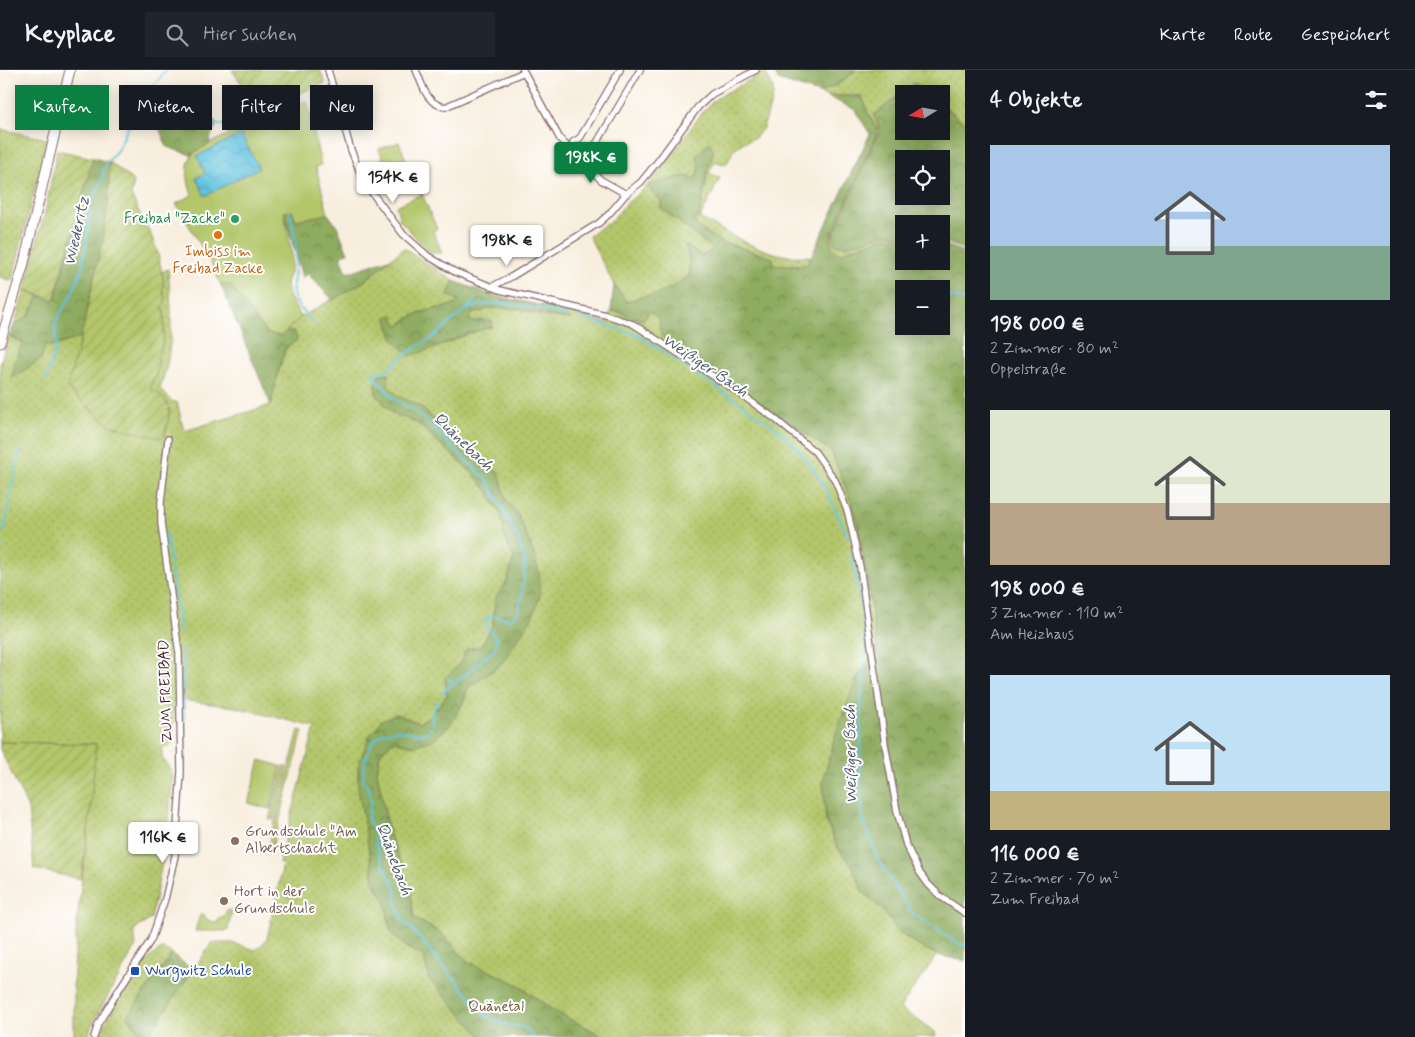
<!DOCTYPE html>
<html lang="de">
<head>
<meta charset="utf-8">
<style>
	:root { --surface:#171b24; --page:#20242c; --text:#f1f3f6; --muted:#9ea1a6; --line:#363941; --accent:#0b8043 }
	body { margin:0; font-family:Mynerve,sans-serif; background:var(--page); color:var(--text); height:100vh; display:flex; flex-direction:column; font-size:19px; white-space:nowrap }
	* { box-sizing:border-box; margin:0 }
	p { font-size:16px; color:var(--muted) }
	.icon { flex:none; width:28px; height:28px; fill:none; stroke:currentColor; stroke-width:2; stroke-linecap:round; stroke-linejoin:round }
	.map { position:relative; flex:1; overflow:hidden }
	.side { display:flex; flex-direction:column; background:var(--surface); width:450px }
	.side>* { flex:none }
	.top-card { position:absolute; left:15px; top:15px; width:475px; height:45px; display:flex; gap:10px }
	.needle { width:32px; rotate:259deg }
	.fabs { position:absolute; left:895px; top:15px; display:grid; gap:10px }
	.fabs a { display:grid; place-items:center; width:55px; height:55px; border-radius:0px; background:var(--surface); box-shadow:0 2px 12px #0003; font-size:25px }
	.price { position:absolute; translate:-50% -42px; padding:0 11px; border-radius:5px; background:#fff; color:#222; font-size:16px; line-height:32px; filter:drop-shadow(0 1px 2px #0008) }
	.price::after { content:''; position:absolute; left:50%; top:30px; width:15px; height:11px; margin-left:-8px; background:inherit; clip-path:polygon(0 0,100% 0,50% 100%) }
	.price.active { background:var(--accent); color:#fff }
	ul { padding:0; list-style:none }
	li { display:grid; align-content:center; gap:10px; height:265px; padding:0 25px }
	li span { display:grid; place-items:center; height:155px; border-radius:0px; color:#555 }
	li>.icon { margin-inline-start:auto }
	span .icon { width:90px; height:90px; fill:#fffc; stroke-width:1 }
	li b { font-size:21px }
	h2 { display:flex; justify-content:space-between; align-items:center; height:60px; padding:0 25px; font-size:21px }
	.chip { padding:0 18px; border-radius:0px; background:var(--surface); box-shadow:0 2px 12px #0003; font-size:18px; line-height:45px }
	.chip.active { background:var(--accent); color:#fff }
	header { display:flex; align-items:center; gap:30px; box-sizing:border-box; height:70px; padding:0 25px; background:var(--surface); border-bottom:1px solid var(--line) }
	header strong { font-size:24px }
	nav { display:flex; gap:28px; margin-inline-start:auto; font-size:18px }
	.search { width:350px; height:45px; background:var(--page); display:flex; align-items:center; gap:12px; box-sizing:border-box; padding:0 18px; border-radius:0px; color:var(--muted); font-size:19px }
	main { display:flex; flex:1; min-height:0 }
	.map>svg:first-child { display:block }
	.grass { fill:url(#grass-dots); stroke:#7e724a }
	.forest { fill:url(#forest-crowns); stroke:#6c6544; fill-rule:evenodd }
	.park { fill:#b3c66a; stroke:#7e724a }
	.garden { fill:url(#garden-furrows); stroke:#7e724a }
	.water { fill:url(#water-waves); stroke:#567185 }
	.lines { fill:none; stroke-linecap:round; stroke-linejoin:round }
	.stream { stroke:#61c3df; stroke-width:2 }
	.street-casing { stroke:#87676a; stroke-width:8 }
	.secondary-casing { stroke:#87676a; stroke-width:11 }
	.street { stroke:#fff; stroke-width:5.5 }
	.secondary { stroke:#fff; stroke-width:9 }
	.leisure-dot { fill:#2e9e5b; stroke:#fff; stroke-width:2 }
	.food-dot { fill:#e8710a; stroke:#fff; stroke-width:2 }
	.education-dot { fill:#8d6e63; stroke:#fff; stroke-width:2 }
	.transit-dot { fill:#1a4fb4; stroke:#fff; stroke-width:2 }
	.labels { text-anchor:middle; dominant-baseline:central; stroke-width:4; stroke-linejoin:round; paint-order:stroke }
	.leisure-label { font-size:15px; fill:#27864d; stroke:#fff; text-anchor:end }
	.food-label { font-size:15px; fill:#c56008; stroke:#fff }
	.street-label { font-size:15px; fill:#4a1f2b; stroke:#fff }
	.education-label { font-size:15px; fill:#785e54; stroke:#fff; text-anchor:start }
	.transit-label { font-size:15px; fill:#164399; stroke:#fff; text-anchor:start }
	.park-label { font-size:15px; fill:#6f5941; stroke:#fff }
	.water-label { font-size:16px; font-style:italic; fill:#52586a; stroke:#fff }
</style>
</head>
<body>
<header>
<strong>Keyplace</strong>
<div class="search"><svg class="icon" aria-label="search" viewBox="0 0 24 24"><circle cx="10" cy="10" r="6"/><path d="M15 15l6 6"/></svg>Hier suchen</div>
<nav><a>Karte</a><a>Route</a><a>Gespeichert</a></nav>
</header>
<main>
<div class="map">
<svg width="965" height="967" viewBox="0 0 965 967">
	<defs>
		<pattern id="grass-dots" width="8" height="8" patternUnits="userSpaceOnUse" patternTransform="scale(1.25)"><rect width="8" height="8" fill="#b3c66a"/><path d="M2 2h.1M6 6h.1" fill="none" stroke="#9baa5c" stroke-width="1.8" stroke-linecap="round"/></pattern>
		<pattern id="forest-crowns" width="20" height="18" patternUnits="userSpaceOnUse" patternTransform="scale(1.25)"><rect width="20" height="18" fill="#8eab5e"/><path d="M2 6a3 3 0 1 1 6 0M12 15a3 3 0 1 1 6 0" fill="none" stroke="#768b4e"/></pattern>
		<pattern id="garden-furrows" width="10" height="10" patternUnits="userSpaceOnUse" patternTransform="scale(1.25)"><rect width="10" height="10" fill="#b3c66a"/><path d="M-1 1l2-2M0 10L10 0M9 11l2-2" fill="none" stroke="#9baa5c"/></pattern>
		<pattern id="water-waves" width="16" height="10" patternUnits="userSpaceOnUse" patternTransform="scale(1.25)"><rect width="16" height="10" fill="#61c3df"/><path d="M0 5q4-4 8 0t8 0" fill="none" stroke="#56a7c0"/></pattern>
	</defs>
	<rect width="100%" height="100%" fill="#fff"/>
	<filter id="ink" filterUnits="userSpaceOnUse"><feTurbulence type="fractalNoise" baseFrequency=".02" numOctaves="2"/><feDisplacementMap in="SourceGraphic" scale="10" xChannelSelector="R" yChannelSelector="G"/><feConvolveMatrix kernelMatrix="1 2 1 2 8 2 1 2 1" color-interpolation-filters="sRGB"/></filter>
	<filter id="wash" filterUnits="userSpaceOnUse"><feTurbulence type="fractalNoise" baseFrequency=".0096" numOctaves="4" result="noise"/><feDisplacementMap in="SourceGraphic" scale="20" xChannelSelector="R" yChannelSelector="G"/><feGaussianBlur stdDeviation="1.12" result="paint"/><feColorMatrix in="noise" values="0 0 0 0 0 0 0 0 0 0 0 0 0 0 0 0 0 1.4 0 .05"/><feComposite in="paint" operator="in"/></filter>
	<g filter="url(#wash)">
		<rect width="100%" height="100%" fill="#f8eede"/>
		<g class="grass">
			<path d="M855,0H965V53L941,34V24H929L915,13L874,45L880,60L833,165L846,176L886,164L904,166V169L886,167L839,183L831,177V165L875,67L877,60L867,41L862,26H826L819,23L837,15L854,2Z"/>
			<path d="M765,2L773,18V27L763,58L755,68L744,72L734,79L726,95L715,91L709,103L720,108L700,148C723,161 756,180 782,185C791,187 801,186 810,186L807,195H773V188L719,171L697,156L694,149L705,123L707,102L714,80L700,98L696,108C674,105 667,110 651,122L661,130V138L714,179L702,187L686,176L689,189L690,205C679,213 668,221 655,225C643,227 639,226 627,232L614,215L589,166L613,149L625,135L645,118L669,88L705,39L718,27Z"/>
			<path d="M0,59L47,69L12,211L0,207Z"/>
			<path d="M404,178L454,211L448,225L458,230L457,234C438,239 412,241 399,256L394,250L389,258L433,279L478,260L492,257L481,250L475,252L469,250L471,244L491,238H502L520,239L539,245L571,249L566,241L608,253L611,240L643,250L650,241L659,249L661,266L831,381L855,441L868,513L877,580L857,608L837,660L823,711L826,751L839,780L853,797L862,821L883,840L898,862L916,874L937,885L900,938L935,962L936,967H605L554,941L517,914L467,891L441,863L414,848L410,817L389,762L377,702L380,683L393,671L414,676L463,633L468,618L516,569L532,548L534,484L518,445L506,430L499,402L480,395L466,379L420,336L398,326L388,315L389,303L379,305L392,343L417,353L473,404L487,420L501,445L505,469L514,487L507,511L495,529L493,554L481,577L467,579L460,593L445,608L447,625L432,644L419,653L396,644L382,650L377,658L370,665V786L375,815L385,829L391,863L407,878L424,886L429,909L482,967H282L276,965L278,967H147L212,873H232L256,880L267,869L283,794L279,793L315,657L235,637L174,629L173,669L170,675L162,679V688L170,697L173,707L167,768L151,849L134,860L136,876L92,954L88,967H74V918H73L77,850L91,737L96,674L0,672V294L9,266L23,272L16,289L46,273L51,277L81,267L67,318L165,367L170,340L151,320V315L156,305L159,289H154C166,279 164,255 164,241L162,238C168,229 164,226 162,218L164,216L162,202L168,199C171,229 173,259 168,289C167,299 162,309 160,319L173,332H177L184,361L271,335C276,309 281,284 295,262L286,261L301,247L363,212Z"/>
			<path d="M25,220L39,226L29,245L14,256Z"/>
			<path d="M163,878L172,884L127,947L143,967H100C113,935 133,897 163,878Z"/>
		</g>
		<g class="forest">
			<path d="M774,0H855L854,2L837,15L819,23L778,10Z"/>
			<path d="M915,13L929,24H904V61H941V34L965,53V180L941,170V154H904V166L886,164L846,176L835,175L833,165L880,60L874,45ZM904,89H941V126H904Z"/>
			<path d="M826,26H862L867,41L877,60L875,67L831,165V177L839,183L886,167L904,169V191H941V173L965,183V891L937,885L916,874L898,862L883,840L862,821L853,797L839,780L826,751L823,711L837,660L857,608L877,580L868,513L855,441L831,381L661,266L659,249L650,241L643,250L611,240L614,215L627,232C639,226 643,227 655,225C668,221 679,213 690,205L689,189L685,175L702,186L713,179L661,138V130L651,122L648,115L684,106L695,108L700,98L696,86L709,72L714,80L707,102L699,148L694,149L697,156L719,171L773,188V195H807L870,64L854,39ZM904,219H941V256H904Z"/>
			<path d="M169,40L214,50L217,54L211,65L210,73L191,85L167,77L158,55Z"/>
			<path d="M93,88L110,92L108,135L103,168L81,267L51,277L46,273L41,289L11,309L16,289L23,273L9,266L14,256L29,245L39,226L55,230Z"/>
			<path d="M292,141L296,150L328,144L337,156L348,183L341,185L347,203L392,188L363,212L333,230L308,204L302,207L284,142Z"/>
			<path d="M454,211L491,225L566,241L571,249L539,245L520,239L502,238H491L472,244L469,250L475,252L481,250L492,251V257C464,263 438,278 410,286L394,270L386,247L394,245V250L399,256C413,241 438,239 457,234L458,230L448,225Z"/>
			<path d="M220,213L230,215L267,263L280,266L286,261L295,262L297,270L285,278L277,307L271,335Z"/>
			<path d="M389,303L388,315L398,326L419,336L466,379L480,395L499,402L506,430L518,445L534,484L539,503L540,526L532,548L500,595L468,618L463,633L450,655L434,669L414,676L393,671L380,683L377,702L389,762L410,817L414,848L441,863L467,891L517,914L554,941L605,967H482L429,909L424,886L407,878L391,863L385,829L375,815L358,717V696L370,665L377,658L381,650L396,644L419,653L432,644L447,625L445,608L460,593L467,579L481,576L493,554L495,529L507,511L514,487L505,469L501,445L487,420L473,404L417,353L392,343L376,324L375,316L379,305Z"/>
			<path d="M172,884L193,900L147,967H143L127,947Z"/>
		</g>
		<g class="park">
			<path d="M307,31L321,95L316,97L328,144L296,150L292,141L284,142L292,185L291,200L286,213L290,228L301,247L281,266L267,263L230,215L220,213L210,191L176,134L192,125C187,112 184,92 195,82L258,48L263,50L266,45Z"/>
			<path d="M399,72L415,113L395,121L379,79Z"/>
			<path d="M422,124L437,159L433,161L442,183H430L400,150L396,136Z"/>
			<path d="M299,660L303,661L272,778L268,777Z"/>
			<path d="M260,690L281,696L270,739L248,733Z"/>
			<path d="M283,696L287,697L273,750L269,749Z"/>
			<path d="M227,840L232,841L228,859L226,861H195L200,845L205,846L207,850L217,853L219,849L224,847Z"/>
		</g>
		<g class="garden">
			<path d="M232,0H320L325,13L264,38L253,30Z"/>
			<path d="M57,80L93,88L54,230L25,220L37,171L45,143Z"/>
			<path d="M110,92L132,110L134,113L131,125L140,144V147C155,164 161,193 164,217L162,218C164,226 168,229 162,238L164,241C164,255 166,279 155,288L159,289L156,305L151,315V320C156,321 159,324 164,329C174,339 167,353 164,367L159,368L109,355L67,318L81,267L103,168L108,135Z"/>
			<path d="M0,672L96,674L91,737L81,809L34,799L28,738L0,679Z"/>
		</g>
		<path class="water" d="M241,64L259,98L205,126L196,108L205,103L197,86Z"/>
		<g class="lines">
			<g class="stream">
				<path d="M151,24C165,66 179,55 215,55C222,55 228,54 234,57"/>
				<path d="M290,142C292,154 296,168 296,180C298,220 279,219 314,253"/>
				<path d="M941,224L965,230"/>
				<path d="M466,239L475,230"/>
				<path d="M578,247L638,265L773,355L793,374L811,395L826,419L848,467"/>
				<path d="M372,304C396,299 390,296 407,283C415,277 425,273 433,267C443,260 457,245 466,240C498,225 537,238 569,246"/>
				<path d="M373,305L394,329L416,342L488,411L518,468L525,493L522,529L517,544L511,549L492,546L486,548V557L497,569L495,579L455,613L448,617L443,623"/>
				<path d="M45,310L56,279L55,256L61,242L71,226L82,199L90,149V136L103,107V98L118,79L135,43L151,24L154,15L166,0"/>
				<path d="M4,461L10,423L20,380"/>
				<path d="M166,463L180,563"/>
				<path d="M0,479L2,472"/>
				<path d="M851,482L861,533L866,582L861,630L860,716L863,749L878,790L913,844L961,875L965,874"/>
				<path d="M183,580L185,695"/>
				<path d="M447,608L455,613"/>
				<path d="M438,631L432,643V656L427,663H416L397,660L383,663L372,673L365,690L363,710L369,720L371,731L368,749L375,763L376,776L385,799L395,815L397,837L402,850L411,858L486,946L505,954L526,958L533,967"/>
			</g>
		</g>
	</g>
	<g filter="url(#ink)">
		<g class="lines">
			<g class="street-casing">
				<g id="street">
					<path d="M328,0L351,80L364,112L403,164L428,186L455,202L500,220L606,245L633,254L736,321L774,348L815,382L835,410L848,443L860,497L885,674L897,741L906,775L920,803L928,814L940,826L965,843"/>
					<path d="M416,0C423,16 426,34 445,37L524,2"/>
					<path d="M523,0L560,69L601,110L626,124"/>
					<path d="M572,79L573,72L580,68L620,0"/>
					<path d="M579,86H584L592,81L640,0"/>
					<path d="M491,217L511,207L599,153L609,144L626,124L641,112L658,91L698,37L712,24L756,0"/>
					<path d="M94,967L98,954L118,921L151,870L165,829L175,786L181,702L179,583L161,453V432L168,369"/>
				</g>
			</g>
			<g class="secondary-casing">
				<path id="secondary" d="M0,273L23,197L70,0"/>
			</g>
			<use href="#street" class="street"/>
			<use href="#secondary" class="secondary"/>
		</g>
	</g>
	<circle class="leisure-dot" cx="235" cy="149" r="5"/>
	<circle class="food-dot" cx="218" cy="165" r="5"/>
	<g class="education-dot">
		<circle cx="235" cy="771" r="5"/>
		<circle cx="224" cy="831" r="5"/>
	</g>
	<rect class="transit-dot" x="130" y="896" width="10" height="10" rx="2.5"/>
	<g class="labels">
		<g class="leisure-label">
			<text x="225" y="149">Freibad "Zacke"</text>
		</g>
		<g class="food-label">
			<text x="218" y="182">Imbiss im<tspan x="218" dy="17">Freibad Zacke</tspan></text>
		</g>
		<g class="street-label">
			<text transform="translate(166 621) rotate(-92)">ZUM FREIBAD</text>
		</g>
		<g class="education-label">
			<text x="245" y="762">Grundschule "Am<tspan x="245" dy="17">Albertschacht</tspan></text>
			<text x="234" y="822">Hort in der<tspan x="234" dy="17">Grundschule</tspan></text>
		</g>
		<g class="transit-label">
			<text x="145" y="901">Wurgwitz Schule</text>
		</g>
		<g class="park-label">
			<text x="496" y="937">Quänetal</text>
		</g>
		<g class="water-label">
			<text transform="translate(77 161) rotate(-78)">Wiederitz</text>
			<text transform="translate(705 296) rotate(34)">Weißiger Bach</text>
			<text transform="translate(463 372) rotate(44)">Quänebach</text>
			<text transform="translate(851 684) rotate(-91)">Weißiger Bach</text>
			<text transform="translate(394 789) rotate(70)">Quänebach</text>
		</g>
	</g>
</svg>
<div class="fabs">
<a><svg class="needle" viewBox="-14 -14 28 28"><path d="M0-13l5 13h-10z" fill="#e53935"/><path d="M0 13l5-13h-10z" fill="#9ea1a6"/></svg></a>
<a><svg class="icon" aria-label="locate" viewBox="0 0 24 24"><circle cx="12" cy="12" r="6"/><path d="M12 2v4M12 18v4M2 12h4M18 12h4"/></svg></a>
<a>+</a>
<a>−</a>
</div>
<b class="price active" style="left:591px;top:114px">198K €</b>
<b class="price" style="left:393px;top:134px">154K €</b>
<b class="price" style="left:507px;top:197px">198K €</b>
<b class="price" style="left:163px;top:794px">116K €</b>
<div class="top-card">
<a class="chip active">Kaufen</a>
<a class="chip">Mieten</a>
<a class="chip">Filter</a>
<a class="chip">Neu</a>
</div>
</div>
<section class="side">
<h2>4 Objekte<svg class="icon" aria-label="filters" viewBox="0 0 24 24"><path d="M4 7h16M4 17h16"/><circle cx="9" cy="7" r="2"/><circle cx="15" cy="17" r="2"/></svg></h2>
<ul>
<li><span style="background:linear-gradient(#a9c7e8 65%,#7fa58c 0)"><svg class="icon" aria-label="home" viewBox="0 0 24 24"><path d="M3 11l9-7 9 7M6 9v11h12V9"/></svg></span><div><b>198 000 €</b><p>2 Zimmer · 80 m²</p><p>Oppelstraße</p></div></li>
<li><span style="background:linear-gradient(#dfe7d0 60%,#b9a48a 0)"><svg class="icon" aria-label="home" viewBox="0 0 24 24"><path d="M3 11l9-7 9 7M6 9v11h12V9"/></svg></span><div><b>198 000 €</b><p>3 Zimmer · 110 m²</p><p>Am Heizhaus</p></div></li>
<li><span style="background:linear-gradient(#bfe0f5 75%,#c2b280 0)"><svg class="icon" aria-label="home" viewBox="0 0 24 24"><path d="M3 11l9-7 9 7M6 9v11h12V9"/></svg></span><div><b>116 000 €</b><p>2 Zimmer · 70 m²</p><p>Zum Freibad</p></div></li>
</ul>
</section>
</main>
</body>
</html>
